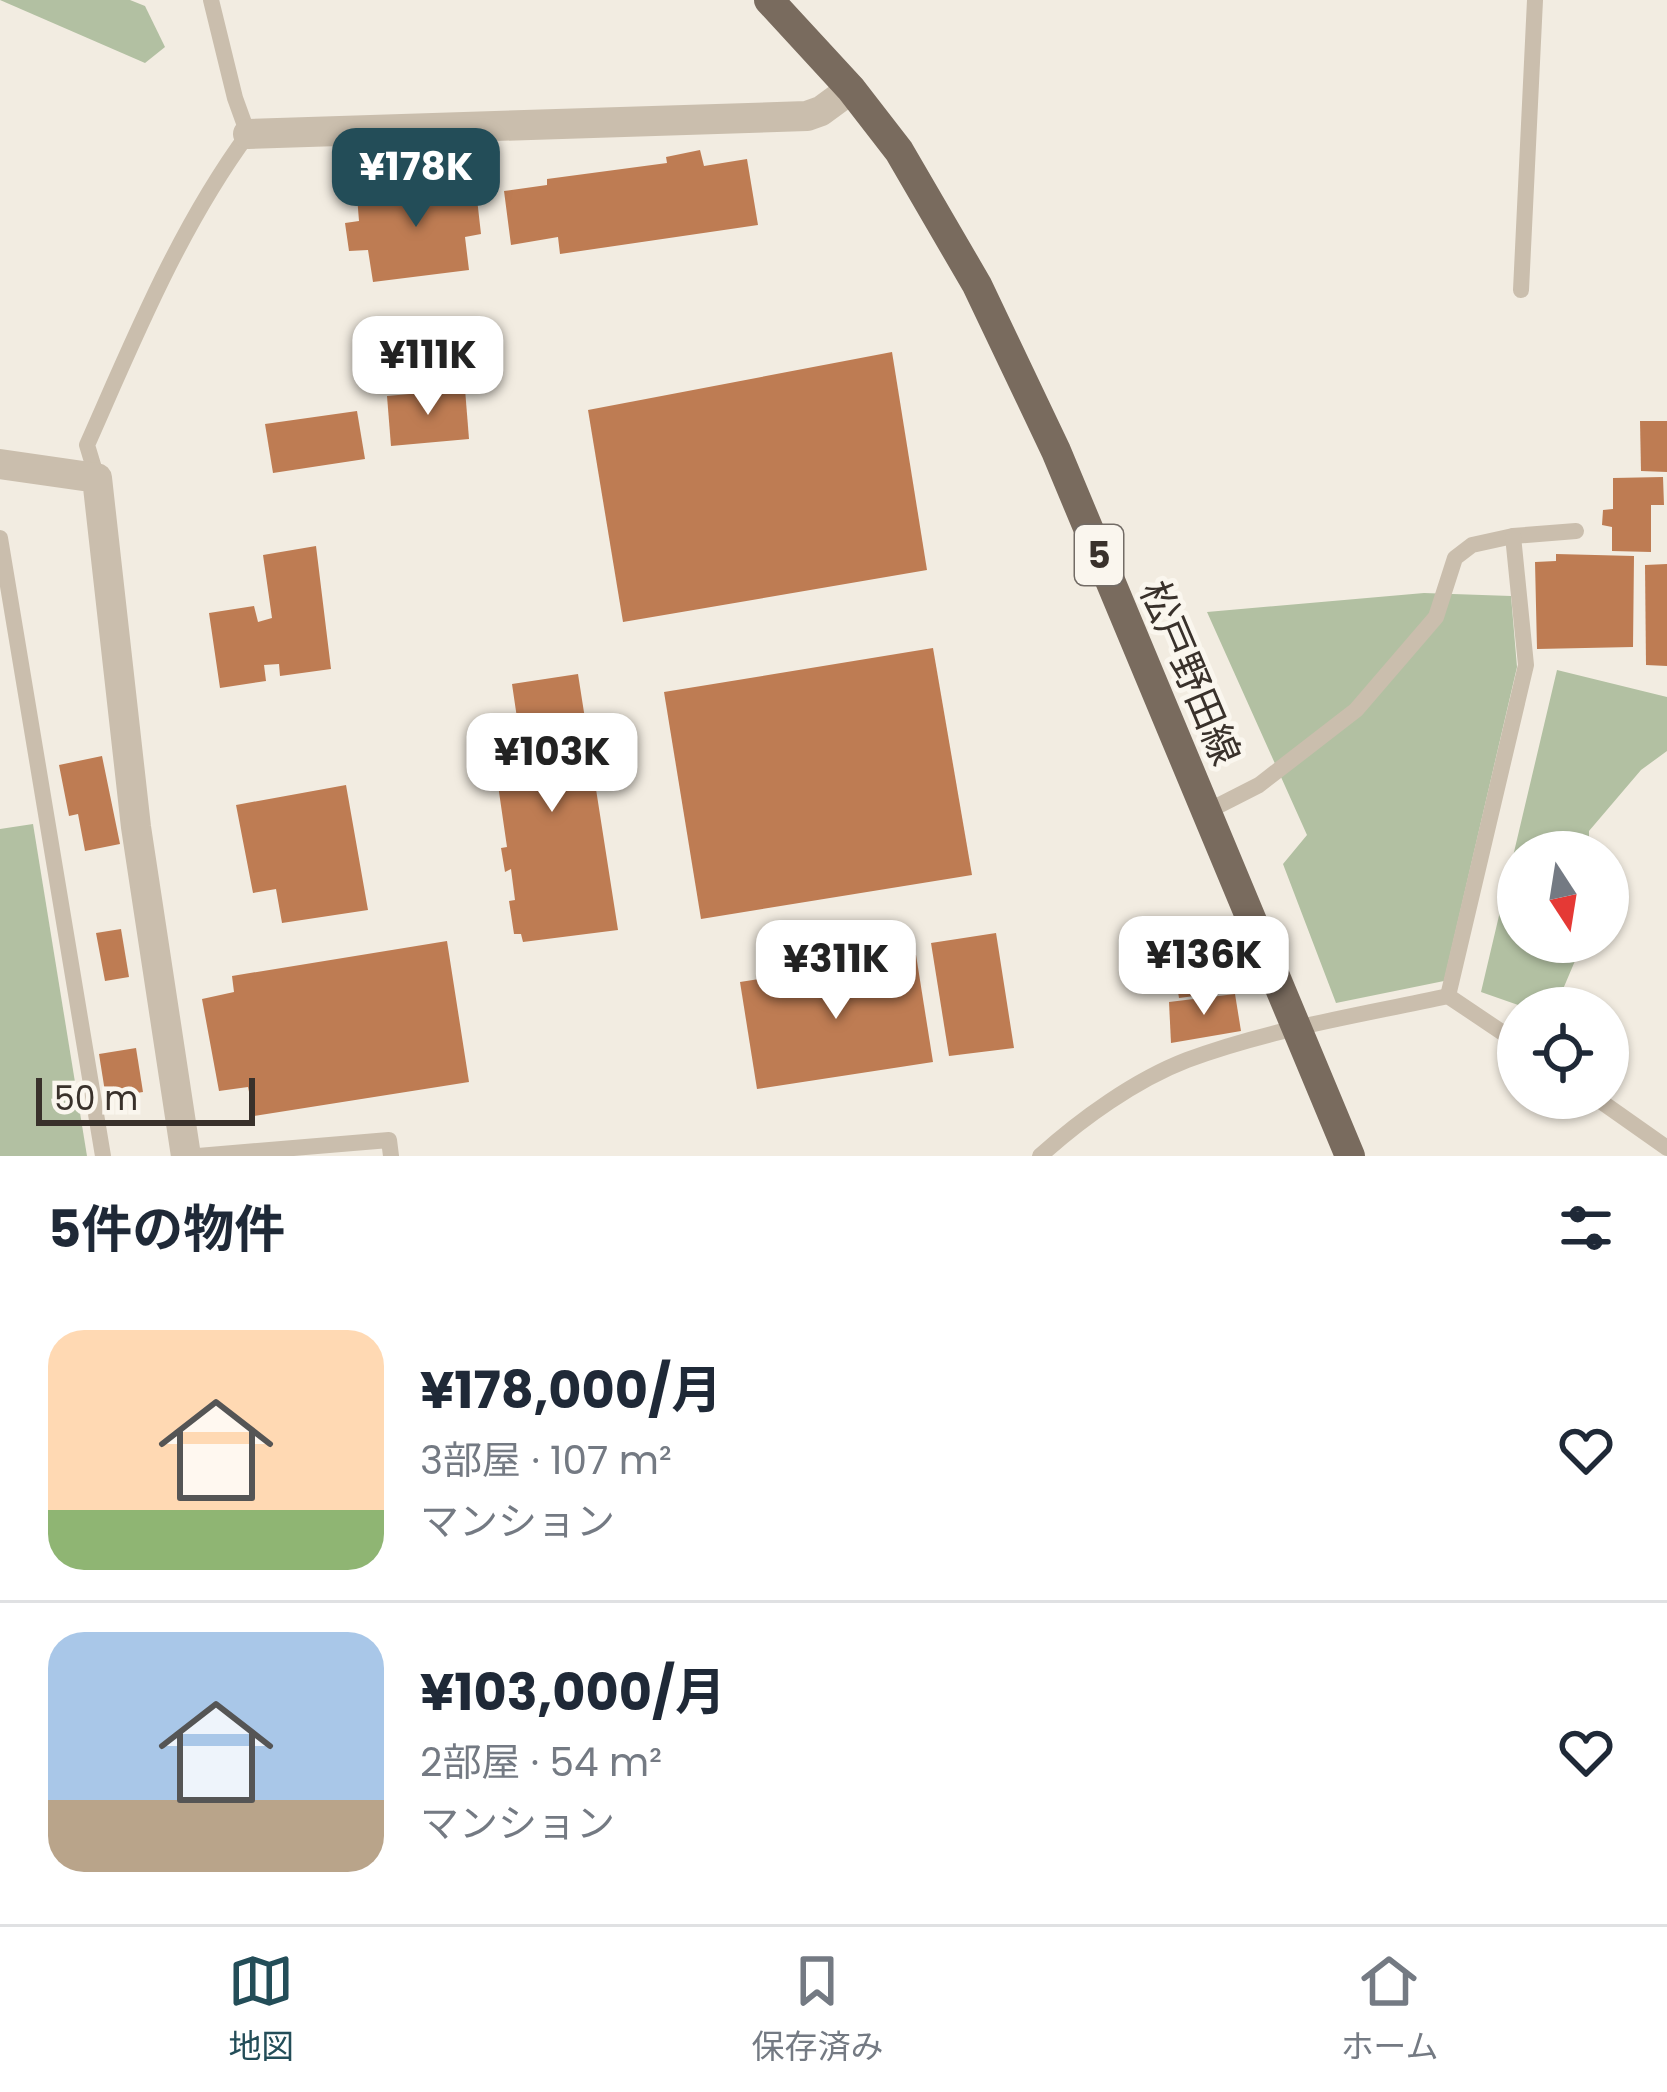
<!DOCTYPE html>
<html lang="ja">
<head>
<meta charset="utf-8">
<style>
	:root { --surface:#fff; --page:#f6f6f7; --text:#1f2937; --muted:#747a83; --line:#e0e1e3; --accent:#234d58 }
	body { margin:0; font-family:Poppins,"Noto Sans JP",sans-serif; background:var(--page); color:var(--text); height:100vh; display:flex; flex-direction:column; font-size:45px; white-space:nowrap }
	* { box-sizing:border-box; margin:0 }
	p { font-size:39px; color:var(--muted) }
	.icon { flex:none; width:66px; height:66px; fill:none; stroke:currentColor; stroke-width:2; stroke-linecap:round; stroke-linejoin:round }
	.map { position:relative; height:1156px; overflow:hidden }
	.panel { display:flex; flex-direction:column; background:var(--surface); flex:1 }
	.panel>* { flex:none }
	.needle { width:78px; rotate:168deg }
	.tools { position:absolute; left:1497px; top:831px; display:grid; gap:24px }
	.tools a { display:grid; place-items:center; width:132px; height:132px; border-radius:50%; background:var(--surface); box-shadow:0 3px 9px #0004; font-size:60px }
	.scale { position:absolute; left:36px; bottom:30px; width:219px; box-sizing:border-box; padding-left:12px; border:6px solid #39312b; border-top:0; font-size:33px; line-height:42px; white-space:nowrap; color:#39312b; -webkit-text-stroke:9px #faf6ee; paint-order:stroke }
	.price { position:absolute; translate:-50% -102px; padding:0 27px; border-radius:24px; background:#fff; color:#222; font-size:39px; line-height:78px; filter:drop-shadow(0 3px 6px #0008) }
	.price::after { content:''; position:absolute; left:50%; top:72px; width:36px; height:27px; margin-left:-18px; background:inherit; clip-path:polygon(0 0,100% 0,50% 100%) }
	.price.selected { background:var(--accent); color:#fff }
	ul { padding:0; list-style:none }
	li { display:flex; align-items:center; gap:36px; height:300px; padding:0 48px }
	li+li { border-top:3px solid var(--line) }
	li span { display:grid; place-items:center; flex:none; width:336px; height:240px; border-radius:36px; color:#555 }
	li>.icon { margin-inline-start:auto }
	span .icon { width:144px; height:144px; fill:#fffc; stroke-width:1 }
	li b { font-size:51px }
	h2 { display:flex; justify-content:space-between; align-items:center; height:144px; padding:0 48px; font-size:51px }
	.tab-bar { display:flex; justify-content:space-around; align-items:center; height:168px; border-top:3px solid var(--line); background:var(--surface); font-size:33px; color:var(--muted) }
	.tab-bar a { display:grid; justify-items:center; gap:6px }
	.tab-bar .selected { color:var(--accent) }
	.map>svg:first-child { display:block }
	.green { fill:#b2c0a2 }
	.building { fill:#be7c53 }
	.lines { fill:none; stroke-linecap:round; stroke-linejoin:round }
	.service { stroke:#cabead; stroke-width:16 }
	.minor { stroke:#cabead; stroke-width:30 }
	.primary { stroke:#796b5e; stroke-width:30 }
	.labels { text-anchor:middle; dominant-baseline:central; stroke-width:10; stroke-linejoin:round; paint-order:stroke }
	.shield { fill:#faf6ee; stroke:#736c66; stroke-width:3 }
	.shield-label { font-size:36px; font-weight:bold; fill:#39312b }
	.street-label { font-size:39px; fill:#39312b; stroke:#faf6ee }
</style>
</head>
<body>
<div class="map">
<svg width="1667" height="1156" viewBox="0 0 1667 1156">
	<rect width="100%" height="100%" fill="#f2ece1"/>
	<g class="green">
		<path d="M0,0H130L145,6L165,47L145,63Z"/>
		<path d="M1424,593L1511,596L1517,667L1444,981L1336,1003L1283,864L1307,835L1207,612Z"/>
		<path d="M1557,670L1667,697V751L1641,770L1589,831V852H1518V942H1583L1555,1008H1527L1481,992Z"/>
		<path d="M33,824L87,1156H0V829Z"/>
	</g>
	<g class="building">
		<path d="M700,150L704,166L747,159L758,225L560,254L558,237L511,245L504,191L547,185V179L667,163L666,157Z"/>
		<path d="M475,181L481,234L465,237L469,270L373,282L368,250L349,251L345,223L359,221L357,196Z"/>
		<path d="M892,352L927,570L623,622L588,410Z"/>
		<path d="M465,389L469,439L391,446L387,396Z"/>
		<path d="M357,411L365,459L273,473L265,424Z"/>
		<path d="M1640,421H1667V472L1641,471Z"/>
		<path d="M1663,477L1664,505H1651V552L1612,551V527L1602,525L1603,510L1613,509V478Z"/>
		<path d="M316,546L331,669L280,676L279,664L264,665L266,681L220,688L209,613L254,606L258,622L272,618L263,555Z"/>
		<path d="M1556,554L1634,556L1633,647L1537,649L1535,562L1556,561Z"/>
		<path d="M1667,564V666L1646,665L1645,565Z"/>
		<path d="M933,648L972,875L701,919L664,692Z"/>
		<path d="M578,674L618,930L523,942L521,934H514L509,901L515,900L511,869L505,872L501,848L507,847L489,723L517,718L512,684Z"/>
		<path d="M102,756L120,844L85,851L78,814L69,816L59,765Z"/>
		<path d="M346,785L368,910L282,923L276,889L253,893L236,805Z"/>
		<path d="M121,929L129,977L105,981L96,933Z"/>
		<path d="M996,933L1014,1048L949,1056L931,943Z"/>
		<path d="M1215,937L1226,992L1179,998L1170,945Z"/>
		<path d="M447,941L469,1082L254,1116L248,1087L219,1091L202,999L234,992L232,976Z"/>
		<path d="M916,955L933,1062L757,1089L740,982Z"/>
		<path d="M1235,994L1241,1031L1171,1043L1169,1002Z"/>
		<path d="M136,1048L143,1092L106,1098L99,1054Z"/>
	</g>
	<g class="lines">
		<g class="service">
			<path d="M1521,290L1535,0"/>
			<path d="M97,478L87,445C134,339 179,228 248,134L235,98L211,0"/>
			<path d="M0,538L103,1156"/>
			<path d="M1206,812L1259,785L1356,710L1436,617L1455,558L1472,545L1513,536L1576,531"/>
			<path d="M1448,996L1526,665L1513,536"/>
			<path d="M1596,1098L1667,1148"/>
			<path d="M198,1156L389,1140L391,1156"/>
			<path d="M1040,1156C1081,1119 1135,1080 1187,1060C1270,1029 1361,1015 1448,996L1518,1043"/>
		</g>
		<g class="minor">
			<path d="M248,134L807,116L821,111L851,89"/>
			<path d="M0,464L97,478L136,827L186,1156"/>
		</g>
		<path class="primary" d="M769,0L851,89L899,151L977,285L1056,451L1350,1156"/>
	</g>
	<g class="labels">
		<rect class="shield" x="1075" y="525" width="48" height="60" rx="9"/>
		<g class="shield-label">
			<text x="1099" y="555">5</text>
		</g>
		<g class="street-label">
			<text transform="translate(1190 673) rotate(67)">松戸野田線</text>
		</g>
	</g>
</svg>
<div class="tools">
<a><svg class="needle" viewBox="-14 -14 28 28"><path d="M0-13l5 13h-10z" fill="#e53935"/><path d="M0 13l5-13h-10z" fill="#747a83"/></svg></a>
<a><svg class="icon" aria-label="locate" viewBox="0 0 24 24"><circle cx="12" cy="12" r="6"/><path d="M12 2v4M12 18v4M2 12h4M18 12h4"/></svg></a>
</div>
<div class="scale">50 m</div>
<b class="price selected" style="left:416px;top:230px">¥178K</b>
<b class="price" style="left:428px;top:418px">¥111K</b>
<b class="price" style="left:552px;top:815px">¥103K</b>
<b class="price" style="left:1204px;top:1018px">¥136K</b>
<b class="price" style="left:836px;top:1022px">¥311K</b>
</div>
<section class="panel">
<h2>5件の物件<svg class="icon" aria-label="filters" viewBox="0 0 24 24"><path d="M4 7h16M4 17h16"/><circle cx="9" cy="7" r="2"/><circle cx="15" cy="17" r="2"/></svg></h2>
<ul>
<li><span style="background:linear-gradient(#ffd9b3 75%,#8fb573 0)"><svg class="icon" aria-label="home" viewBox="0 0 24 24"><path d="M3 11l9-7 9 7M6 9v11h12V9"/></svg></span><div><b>¥178,000/月</b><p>3部屋 · 107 m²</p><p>マンション</p></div><svg class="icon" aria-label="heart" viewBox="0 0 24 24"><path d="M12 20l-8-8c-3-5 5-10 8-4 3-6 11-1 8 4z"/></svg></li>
<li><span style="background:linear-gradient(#a9c7e8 70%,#b9a48a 0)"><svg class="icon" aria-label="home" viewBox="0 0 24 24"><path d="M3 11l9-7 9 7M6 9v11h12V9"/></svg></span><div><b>¥103,000/月</b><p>2部屋 · 54 m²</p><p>マンション</p></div><svg class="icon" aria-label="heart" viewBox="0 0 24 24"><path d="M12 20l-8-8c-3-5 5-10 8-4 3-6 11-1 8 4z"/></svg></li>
</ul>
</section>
<nav class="tab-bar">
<a class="selected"><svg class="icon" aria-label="map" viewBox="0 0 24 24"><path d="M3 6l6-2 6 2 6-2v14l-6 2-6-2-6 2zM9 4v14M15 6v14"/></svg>地図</a>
<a><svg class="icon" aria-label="saved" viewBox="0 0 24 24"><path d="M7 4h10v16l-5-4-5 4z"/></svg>保存済み</a>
<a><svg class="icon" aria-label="home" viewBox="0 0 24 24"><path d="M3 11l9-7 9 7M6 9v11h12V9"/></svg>ホーム</a>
</nav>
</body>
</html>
